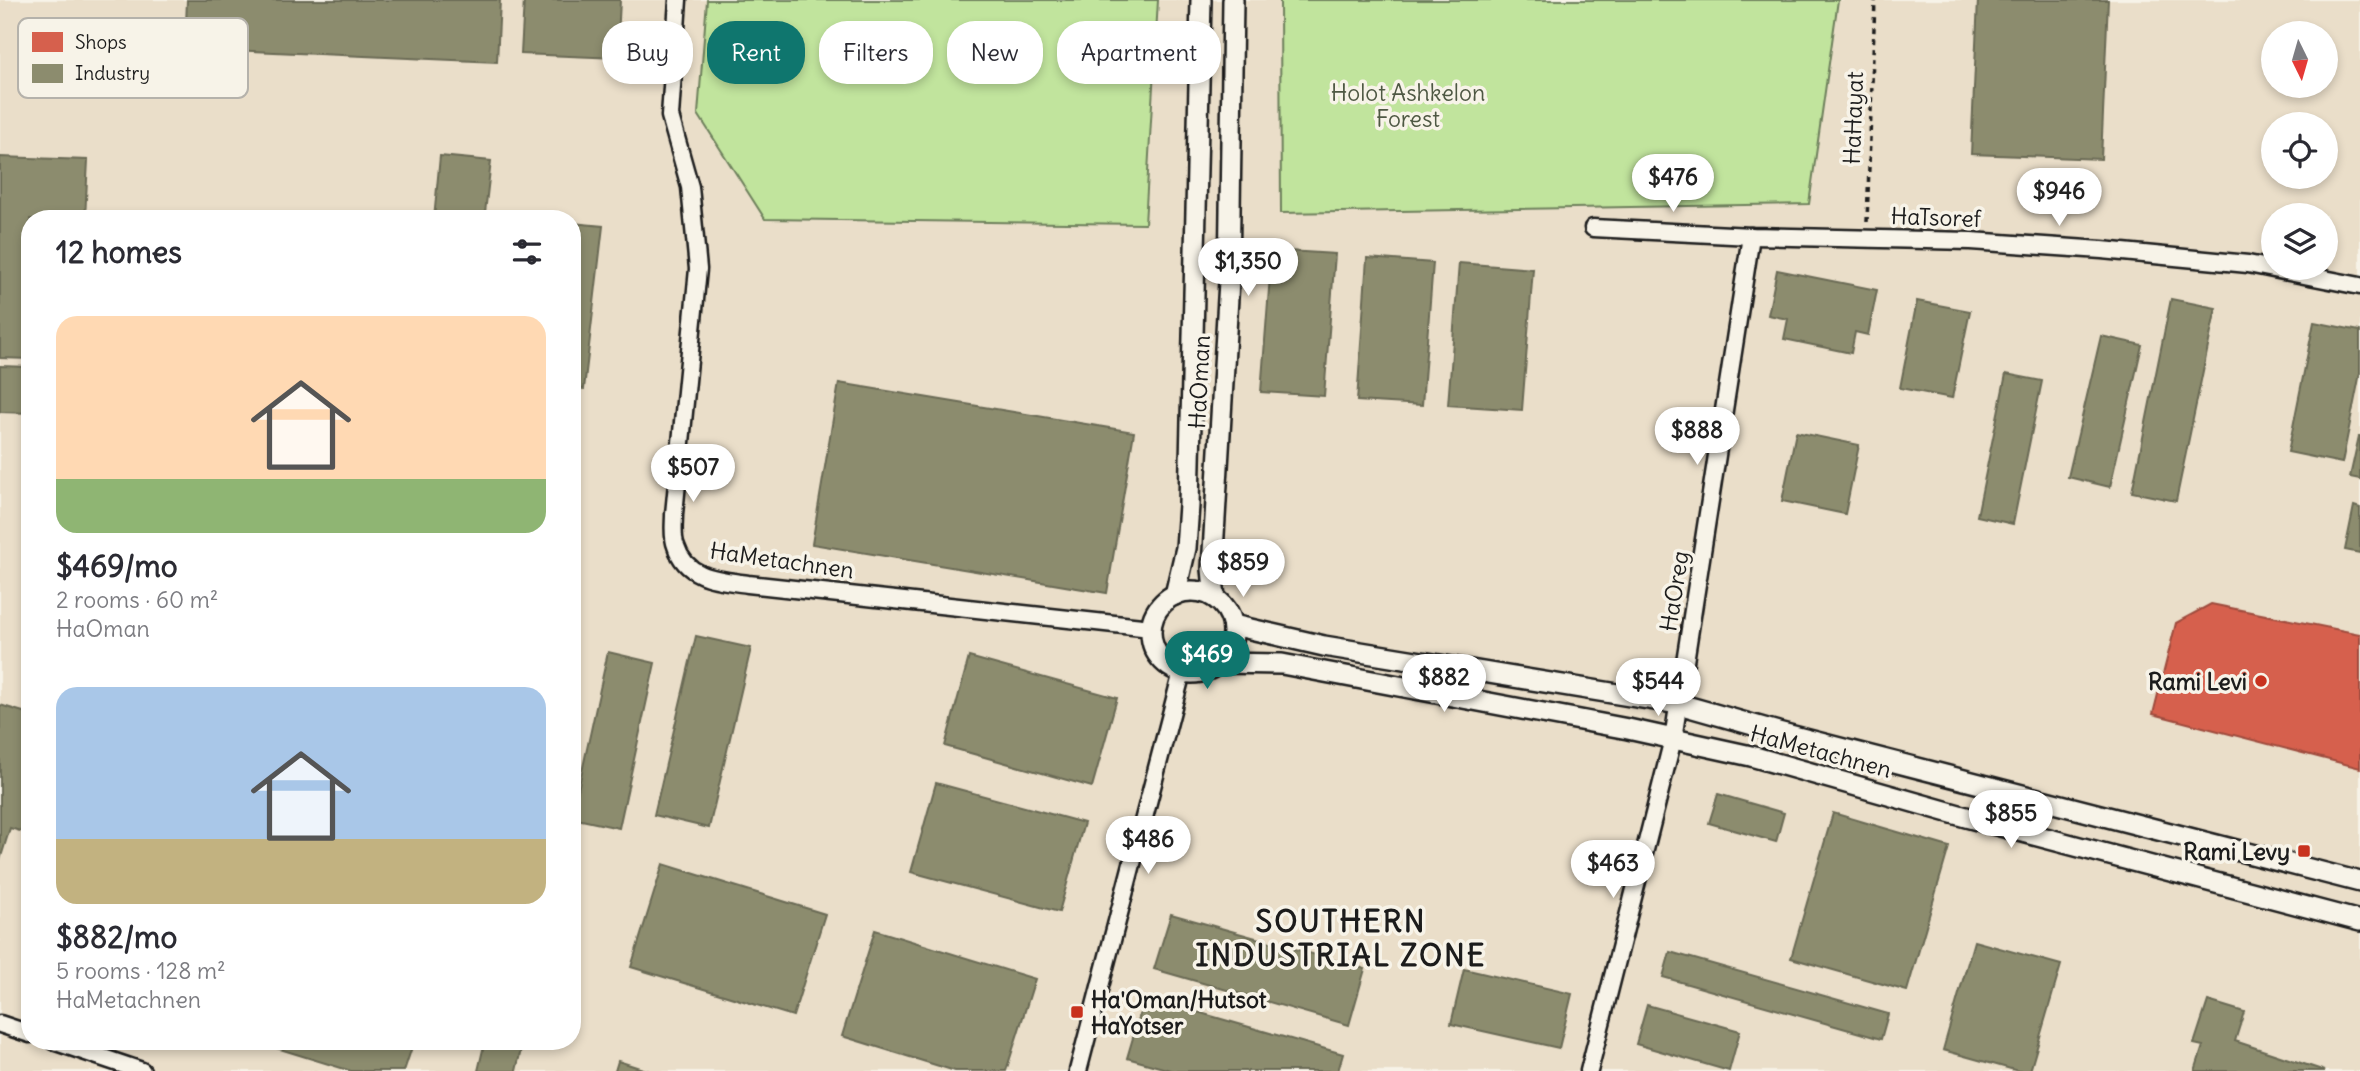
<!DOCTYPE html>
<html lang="en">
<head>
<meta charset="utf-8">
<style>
	:root { --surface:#fff; --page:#f7f7f7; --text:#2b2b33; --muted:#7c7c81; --accent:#0f766e }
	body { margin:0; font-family:Delius,sans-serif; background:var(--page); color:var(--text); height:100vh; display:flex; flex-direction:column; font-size:26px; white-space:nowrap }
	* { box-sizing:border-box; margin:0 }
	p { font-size:23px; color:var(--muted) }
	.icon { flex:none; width:38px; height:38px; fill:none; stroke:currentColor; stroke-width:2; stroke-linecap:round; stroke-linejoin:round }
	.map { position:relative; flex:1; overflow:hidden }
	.details { position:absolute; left:21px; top:210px; width:560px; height:840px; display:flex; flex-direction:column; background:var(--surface); border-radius:28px; box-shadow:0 4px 10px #0003 }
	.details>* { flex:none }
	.guide { position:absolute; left:602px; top:21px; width:665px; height:63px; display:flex; gap:14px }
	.needle { width:46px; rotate:175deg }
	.fabs { position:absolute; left:2261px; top:21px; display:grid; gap:14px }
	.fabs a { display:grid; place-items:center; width:77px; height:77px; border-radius:50%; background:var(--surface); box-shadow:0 4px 10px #0003; font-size:35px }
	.price { position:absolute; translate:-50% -60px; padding:0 16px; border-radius:24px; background:#fff; color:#222; font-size:23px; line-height:46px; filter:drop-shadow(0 2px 4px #0008) }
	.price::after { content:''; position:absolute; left:50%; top:42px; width:21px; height:16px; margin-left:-10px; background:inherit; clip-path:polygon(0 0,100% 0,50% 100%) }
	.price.selected { background:var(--accent); color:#fff }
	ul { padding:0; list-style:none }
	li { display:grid; align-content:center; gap:14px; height:371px; padding:0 35px }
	li span { display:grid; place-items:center; height:217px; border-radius:21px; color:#555 }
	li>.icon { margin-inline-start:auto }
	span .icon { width:126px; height:126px; fill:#fffc; stroke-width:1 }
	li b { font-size:30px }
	h2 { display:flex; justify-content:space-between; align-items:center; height:84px; padding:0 35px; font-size:30px }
	.pill { padding:0 24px; border-radius:28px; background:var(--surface); box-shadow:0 4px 10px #0003; font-size:24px; line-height:63px }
	.pill.selected { background:var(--accent); color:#fff }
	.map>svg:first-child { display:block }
	.built { fill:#eadec9; fill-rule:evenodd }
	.green { fill:#c1e49d; stroke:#6e805c; stroke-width:2 }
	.shops { fill:#d6604d; stroke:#9e4c3e; stroke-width:2 }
	.industry { fill:#8c8c6e; stroke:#6a6a55; stroke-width:2 }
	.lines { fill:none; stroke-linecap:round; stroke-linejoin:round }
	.minor-casing { stroke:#1c1c1c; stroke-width:21 }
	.tertiary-casing { stroke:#1c1c1c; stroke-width:24 }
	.path { stroke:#1c1c1c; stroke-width:3.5; stroke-dasharray:5 5; stroke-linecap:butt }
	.minor { stroke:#f7f3e8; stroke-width:16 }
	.tertiary { stroke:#f7f3e8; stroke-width:19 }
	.poi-dot { fill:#c8321e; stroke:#f7f3e8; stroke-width:2.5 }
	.labels { text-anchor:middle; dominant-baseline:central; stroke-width:7; stroke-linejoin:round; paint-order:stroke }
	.park-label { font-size:23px; fill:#4e5843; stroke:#f7f3e8 }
	.street-label { font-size:23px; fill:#1c1c1c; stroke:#f7f3e8 }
	.poi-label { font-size:23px; font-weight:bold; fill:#1c1c1c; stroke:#f7f3e8; text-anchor:end }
	.district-label { font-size:30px; font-weight:bold; letter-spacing:2px; fill:#1c1c1c; stroke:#f7f3e8 }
	.key { fill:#f7f3e8; stroke:#b5b2ab; stroke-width:2 }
	.key-label { font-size:19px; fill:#1c1c1c }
</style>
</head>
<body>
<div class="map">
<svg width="2360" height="1071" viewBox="0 0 2360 1071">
	<rect width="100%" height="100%" fill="#f7f3e8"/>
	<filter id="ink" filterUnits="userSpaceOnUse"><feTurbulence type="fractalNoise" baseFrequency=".0143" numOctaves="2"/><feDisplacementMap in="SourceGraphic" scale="14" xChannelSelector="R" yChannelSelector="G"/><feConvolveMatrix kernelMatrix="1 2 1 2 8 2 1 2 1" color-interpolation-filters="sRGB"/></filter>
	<g filter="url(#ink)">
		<path class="built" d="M0,0H2360V1071H0ZM2273,33H2326V86H2273ZM2273,124H2326V177H2273ZM2273,215H2326V268H2273ZM30,219H572V1041H30Z"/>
		<g class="green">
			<path d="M707,0H1158L1145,224L765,219L698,114Z"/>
			<path d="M1280,0H1838L1809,204L1281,213Z"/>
		</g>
		<path class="shops" d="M2211,604L2360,634V768L2153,714L2176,623Z"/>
		<g class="industry">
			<path d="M187,0H500L497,62L185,48Z"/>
			<path d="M524,0H620L617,58L521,54Z"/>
			<path d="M1978,0H2108L2101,159L1971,154Z"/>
			<path d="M440,156L491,161L485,213L538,219H434Z"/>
			<path d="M0,157L88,160L85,219H30V359L0,358Z"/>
			<path d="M572,223L603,226L584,389L572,388Z"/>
			<path d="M1272,250L1335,254L1324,396L1261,392Z"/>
			<path d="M1367,258L1433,263L1422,405L1357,401Z"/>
			<path d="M1459,263L1533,269L1522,410L1448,405Z"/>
			<path d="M1777,270L1877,290L1868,335L1855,332L1851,353L1784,339L1788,319L1768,315Z"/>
			<path d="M2171,299L2216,308L2176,501L2132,492Z"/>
			<path d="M1917,301L1970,311L1952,398L1900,388Z"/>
			<path d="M2314,322L2360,331V373L2342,463L2288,452Z"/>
			<path d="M2101,336L2142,345L2110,487L2068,477Z"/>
			<path d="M0,366L30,367V413L0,412Z"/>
			<path d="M2006,374L2042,381L2013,524L1977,516Z"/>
			<path d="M839,383L1134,432L1107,593L812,544Z"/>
			<path d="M1796,432L1859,445L1845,514L1782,501Z"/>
			<path d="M2359,436H2360V479L2350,477Z"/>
			<path d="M2354,506L2360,508V553L2345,550Z"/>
			<path d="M696,636L751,648L709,828L654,815Z"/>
			<path d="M608,652L655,663L619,828L572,818Z"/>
			<path d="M969,657L1117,698L1092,787L945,746Z"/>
			<path d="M0,705L30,714V834L10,828L0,860Z"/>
			<path d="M936,783L1084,823L1059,912L911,872Z"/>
			<path d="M1718,794L1784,813L1776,842L1709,823Z"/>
			<path d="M1833,813L1949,847L1907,991L1791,958Z"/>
			<path d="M663,864L825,914L793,1016L631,967Z"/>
			<path d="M1171,914L1365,969L1349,1025L1154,969Z"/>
			<path d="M875,930L1035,979L1006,1071H955L842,1036Z"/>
			<path d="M1974,941L2061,965L2030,1071H2018L1943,1050Z"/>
			<path d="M1670,952L1888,1014L1881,1039L1663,977Z"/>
			<path d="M1464,969L1572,994L1559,1048L1451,1024Z"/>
			<path d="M1145,997L1343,1054L1338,1071H1174L1127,1058Z"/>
			<path d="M2208,1001L2244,1012L2235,1041L2325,1071H2195L2203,1046L2194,1044Z"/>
			<path d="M1647,1005L1740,1031L1729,1071L1636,1044Z"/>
			<path d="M254,1041H414L404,1071H351Z"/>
			<path d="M485,1041H523L516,1071H478Z"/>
			<path d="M618,1061L649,1071H615Z"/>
		</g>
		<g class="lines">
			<g class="minor-casing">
				<g id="minor">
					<path d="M678,0L670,116L690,187L698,269L674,514C674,524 672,537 676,546C686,579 719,580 748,584L1151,628"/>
					<path d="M1593,228L1751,236L1971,241L2102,250L2248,264L2360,286"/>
					<path d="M0,1024L30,1034"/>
					<path d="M53,1041L142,1071"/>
					<path d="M1078,1071L1182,672"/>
					<path d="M1589,1071L1673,739L1751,236"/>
				</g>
			</g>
			<g class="tertiary-casing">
				<g id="tertiary">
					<circle cx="1192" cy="632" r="41"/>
					<path d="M1175,595L1186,548L1189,505L1201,0"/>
					<path d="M1215,598L1212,569L1229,281L1233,0"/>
					<path d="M1233,625L1324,646L1679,704L1778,732L2360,882"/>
					<path d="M1220,663L1282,664L1628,729L1751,756L1966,817L2360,921"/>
				</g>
			</g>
			<path class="path" d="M1867,222L1875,0"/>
			<use href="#minor" class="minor"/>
			<use href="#tertiary" class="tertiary"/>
		</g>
	</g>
	<g class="poi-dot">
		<circle cx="2261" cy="681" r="7"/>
		<rect x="2297" y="844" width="14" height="14" rx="3.5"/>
		<rect x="1070" y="1005" width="14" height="14" rx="3.5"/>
	</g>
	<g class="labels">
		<g class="park-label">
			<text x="1408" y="92">Holot Ashkelon<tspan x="1408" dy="26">Forest</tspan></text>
		</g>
		<g class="street-label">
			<text transform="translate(1853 118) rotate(-88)">HaHayat</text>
			<text transform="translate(1936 217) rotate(2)">HaTsoref</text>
			<text transform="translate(1199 382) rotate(-87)">HaOman</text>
			<text transform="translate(782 560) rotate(8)">HaMetachnen</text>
			<text transform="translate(1674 591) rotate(-81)">HaOreg</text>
			<text transform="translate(1821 751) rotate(15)">HaMetachnen</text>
		</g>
		<g class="poi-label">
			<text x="2247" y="681">Rami Levi</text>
			<text x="2290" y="851">Rami Levy</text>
			<text x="1091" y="999" text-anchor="start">Ha'Oman/Hutsot<tspan x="1091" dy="26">HaYotser</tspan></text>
		</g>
		<g class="district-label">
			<text x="1341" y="921">SOUTHERN<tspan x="1341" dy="34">INDUSTRIAL ZONE</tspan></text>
		</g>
	</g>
	<rect x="18" y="18" width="230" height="80" rx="10" class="key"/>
	<rect x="32" y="32" width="31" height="20" fill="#d6604d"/>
	<rect x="32" y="64" width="31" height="19" fill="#8c8c6e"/>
	<g class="key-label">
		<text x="75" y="49">Shops</text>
		<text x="75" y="80">Industry</text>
	</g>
</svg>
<div class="fabs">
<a><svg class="needle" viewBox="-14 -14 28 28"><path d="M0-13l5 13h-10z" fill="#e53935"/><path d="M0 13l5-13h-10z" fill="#7c7c81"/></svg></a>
<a><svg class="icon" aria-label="locate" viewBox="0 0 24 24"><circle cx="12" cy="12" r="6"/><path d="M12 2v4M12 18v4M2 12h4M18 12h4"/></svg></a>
<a><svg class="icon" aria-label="layers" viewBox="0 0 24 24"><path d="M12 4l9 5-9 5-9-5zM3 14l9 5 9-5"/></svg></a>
</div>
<b class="price" style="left:1673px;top:214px">$476</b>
<b class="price" style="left:2059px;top:228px">$946</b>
<b class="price" style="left:1248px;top:298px">$1,350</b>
<b class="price" style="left:1697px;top:467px">$888</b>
<b class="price" style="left:693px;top:504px">$507</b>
<b class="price" style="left:1243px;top:599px">$859</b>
<b class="price selected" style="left:1207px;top:691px">$469</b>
<b class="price" style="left:1444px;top:714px">$882</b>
<b class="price" style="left:1658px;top:718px">$544</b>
<b class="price" style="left:2011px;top:850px">$855</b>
<b class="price" style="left:1148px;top:876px">$486</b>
<b class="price" style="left:1613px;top:900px">$463</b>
<div class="guide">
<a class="pill">Buy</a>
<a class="pill selected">Rent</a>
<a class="pill">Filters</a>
<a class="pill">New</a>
<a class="pill">Apartment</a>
</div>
<section class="details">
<h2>12 homes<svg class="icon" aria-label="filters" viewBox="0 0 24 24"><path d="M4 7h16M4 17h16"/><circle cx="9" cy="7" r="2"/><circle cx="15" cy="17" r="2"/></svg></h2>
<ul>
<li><span style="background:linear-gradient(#ffd9b3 75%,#8fb573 0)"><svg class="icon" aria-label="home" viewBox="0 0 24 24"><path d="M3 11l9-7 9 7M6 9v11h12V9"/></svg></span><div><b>$469/mo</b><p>2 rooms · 60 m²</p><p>HaOman</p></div></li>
<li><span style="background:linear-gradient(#a9c7e8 70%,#c2b280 0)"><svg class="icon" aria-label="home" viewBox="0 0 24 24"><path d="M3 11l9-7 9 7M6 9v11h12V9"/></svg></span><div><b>$882/mo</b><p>5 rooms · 128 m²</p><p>HaMetachnen</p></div></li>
</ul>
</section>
</div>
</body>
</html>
